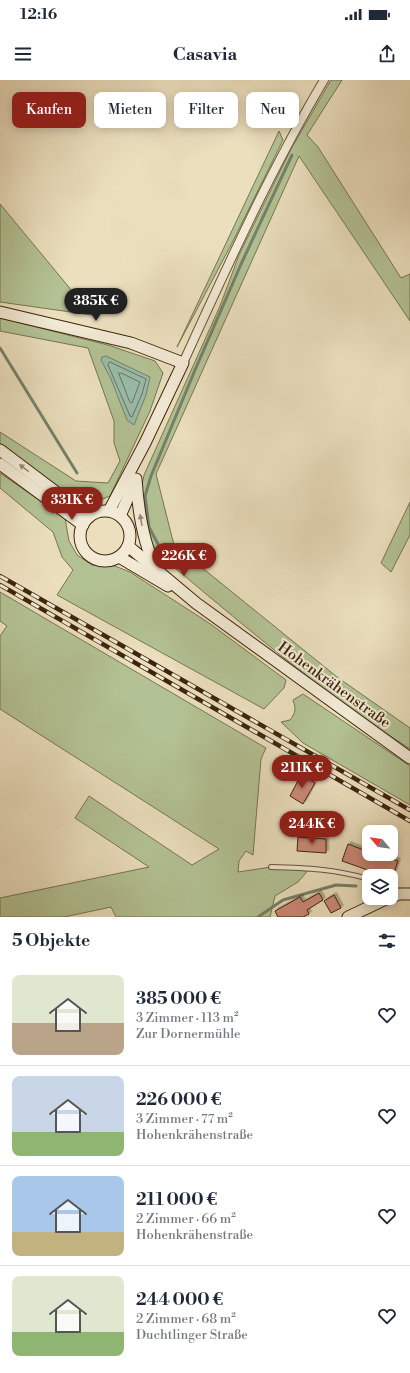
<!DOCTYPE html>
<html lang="de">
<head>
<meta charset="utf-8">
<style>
	:root { --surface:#fff; --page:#f6f6f7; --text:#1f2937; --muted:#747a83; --line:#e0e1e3; --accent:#8f2418 }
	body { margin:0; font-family:"Libre Bodoni",serif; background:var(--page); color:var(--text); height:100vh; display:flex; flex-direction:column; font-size:15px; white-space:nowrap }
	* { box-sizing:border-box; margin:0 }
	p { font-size:13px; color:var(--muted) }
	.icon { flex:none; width:22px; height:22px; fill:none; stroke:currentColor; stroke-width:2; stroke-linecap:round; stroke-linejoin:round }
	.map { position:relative; height:837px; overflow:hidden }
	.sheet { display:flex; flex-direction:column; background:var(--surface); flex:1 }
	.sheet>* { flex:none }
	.hud { position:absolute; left:12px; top:12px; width:386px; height:36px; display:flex; gap:8px }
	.needle { width:26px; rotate:299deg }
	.controls { position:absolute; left:362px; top:745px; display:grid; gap:8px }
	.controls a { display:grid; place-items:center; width:36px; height:36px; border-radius:8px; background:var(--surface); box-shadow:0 2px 10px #0003; font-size:20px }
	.price { position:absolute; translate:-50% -34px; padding:0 9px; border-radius:14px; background:var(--accent); color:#fff; font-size:13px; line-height:26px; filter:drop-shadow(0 1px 2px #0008) }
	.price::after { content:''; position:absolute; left:50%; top:24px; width:12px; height:9px; margin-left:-6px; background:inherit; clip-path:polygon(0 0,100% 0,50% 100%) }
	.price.active { background:#222; color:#fff }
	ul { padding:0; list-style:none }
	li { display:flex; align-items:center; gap:12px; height:100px; padding:0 12px }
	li+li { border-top:1px solid var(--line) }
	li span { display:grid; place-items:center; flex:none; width:112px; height:80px; border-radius:8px; color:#555 }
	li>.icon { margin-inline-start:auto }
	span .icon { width:48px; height:48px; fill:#fffc; stroke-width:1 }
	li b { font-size:17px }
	h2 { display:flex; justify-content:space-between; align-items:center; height:48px; padding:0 12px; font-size:17px }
	.chip { padding:0 14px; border-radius:8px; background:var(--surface); box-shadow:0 2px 10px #0003; font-size:14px; line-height:36px }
	.chip.active { background:var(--accent); color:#fff }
	.status { display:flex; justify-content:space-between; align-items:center; height:28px; padding:0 20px; background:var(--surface); direction:ltr }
	.status svg { height:11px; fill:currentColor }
	header { display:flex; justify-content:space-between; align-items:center; height:52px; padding:0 12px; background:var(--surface); font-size:18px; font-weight:700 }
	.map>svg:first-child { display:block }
	.green { fill:#b3c294; stroke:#787450 }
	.water { fill:#99bdab; stroke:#75816b }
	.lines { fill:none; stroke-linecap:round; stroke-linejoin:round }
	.shore { stroke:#6c725c; stroke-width:1 }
	.stream { stroke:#75816b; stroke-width:3 }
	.building { fill:#cc8a78; stroke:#3e260c; filter:url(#shadow) }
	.lane-casing { stroke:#695438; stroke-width:6 }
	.street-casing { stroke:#695438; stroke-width:10 }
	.secondary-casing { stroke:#3e260c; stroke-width:13 }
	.lane { stroke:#f2ead5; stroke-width:4 }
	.street { stroke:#f2ead5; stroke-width:8 }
	.secondary { stroke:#f2ead5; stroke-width:11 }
	.rail-casing { stroke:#3e260c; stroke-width:4.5 }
	.rail { stroke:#f2ead5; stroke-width:3; stroke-dasharray:9; stroke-linecap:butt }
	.oneway { fill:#988870 }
	.labels { text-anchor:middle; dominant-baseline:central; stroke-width:4; stroke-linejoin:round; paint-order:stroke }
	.street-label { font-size:15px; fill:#3e260c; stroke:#f2ead5 }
</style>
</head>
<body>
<div class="status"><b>12:16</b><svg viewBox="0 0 49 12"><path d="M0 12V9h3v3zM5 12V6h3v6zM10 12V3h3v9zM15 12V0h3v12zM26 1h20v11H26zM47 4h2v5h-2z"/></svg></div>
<header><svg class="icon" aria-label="menu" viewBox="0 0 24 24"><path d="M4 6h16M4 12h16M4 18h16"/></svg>Casavia<svg class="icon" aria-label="share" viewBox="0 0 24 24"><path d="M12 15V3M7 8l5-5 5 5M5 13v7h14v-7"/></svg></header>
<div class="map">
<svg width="410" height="837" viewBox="0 0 410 837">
	<defs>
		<filter id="shadow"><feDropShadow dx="2.5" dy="-2.5" stdDeviation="0" flood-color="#0004"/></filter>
	</defs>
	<rect width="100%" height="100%" fill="#ebdfbe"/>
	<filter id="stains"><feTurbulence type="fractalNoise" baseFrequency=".005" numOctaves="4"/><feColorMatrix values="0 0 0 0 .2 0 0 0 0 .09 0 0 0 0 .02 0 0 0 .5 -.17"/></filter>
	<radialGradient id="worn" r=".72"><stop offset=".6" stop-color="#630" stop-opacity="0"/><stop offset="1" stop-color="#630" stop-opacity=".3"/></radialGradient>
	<g class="green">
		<path d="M331,0H342L307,55L318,67L401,198L410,194V241L299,76L156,394L174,465L337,597L410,648V669C320,612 239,541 157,473L147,454L141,410L144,395L220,226L239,175L291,69Z"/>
		<path d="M279,51L283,60L231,165L177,267Z"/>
		<path d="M0,124L92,235L0,222Z"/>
		<path d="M0,238L108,265L155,281L163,293L150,331L110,416L91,424L74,420L0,364V352L76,401L108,403L120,381L114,363V341L88,268L0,251Z"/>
		<path d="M0,393L65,438L69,461L77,475L92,485L115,486L130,492L209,543L286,600L284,608L264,629L57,515L73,490L62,477L53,452L0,408Z"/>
		<path d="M410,422V455L391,492L381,483Z"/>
		<path d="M0,512L266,668L261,679L253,775L246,771L239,781L238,792L271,787H311L298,802L275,816L270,837H116L111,827L64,837H0V818L149,787L75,738L89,716L192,785L219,769L0,629V556L7,546L0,541Z"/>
		<path d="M303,614L410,686V725L303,663L281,642L290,640C296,632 296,629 293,620Z"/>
	</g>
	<path class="water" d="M106,276L150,297L146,315L134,345L127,340L111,299L101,280L102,277Z"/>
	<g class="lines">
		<g class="shore">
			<path d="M110,282L146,299L142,314L132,337L130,336L108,285Z"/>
			<path d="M119,293H121L140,302L132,323L130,322Z"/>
		</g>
		<g class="stream">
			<path d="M0,268L77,393"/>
			<path d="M181,489L159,466L149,447L145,416L151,396L195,290L242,182L292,75"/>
			<path d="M258,837L283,820L336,805L356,806"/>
		</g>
	</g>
	<g class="building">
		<path d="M301,695L315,703L303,724L290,716Z"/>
		<path d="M298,757L326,759V773L297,771Z"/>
		<path d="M348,764L369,772V774H385L384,776L398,781L392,799L391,796H385L342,781Z"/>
		<path d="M319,813L323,820L307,830L309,834L303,837H278L275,831L300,817L303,822Z"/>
		<path d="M334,815L341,828L331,833L324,821Z"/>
	</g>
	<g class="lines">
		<g class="lane-casing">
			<path id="lane" d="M271,787C307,788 334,789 369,799"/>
		</g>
		<g class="street-casing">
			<path id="street" d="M183,283C227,187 270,91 324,0"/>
		</g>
		<g class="secondary-casing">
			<g id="secondary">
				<path d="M0,232L131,263L183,283L145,363L109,431"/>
				<path d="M0,370L89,437"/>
				<path d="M0,384L83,445"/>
				<path d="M136,399C138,428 142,460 155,486"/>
				<circle cx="105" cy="456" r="25"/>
				<path d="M120,436L135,402"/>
				<path d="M128,466L196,523L410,678"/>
				<path d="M119,477L168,506"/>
				<path d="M391,817L399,814H410"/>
				<path d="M348,837L388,818"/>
			</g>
		</g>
		<use href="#lane" class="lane"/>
		<use href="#street" class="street"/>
		<use href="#secondary" class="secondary"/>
		<g class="rail-casing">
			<g id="rail">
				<path d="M0,496L410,730"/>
				<path d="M0,505L410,741"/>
			</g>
		</g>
		<use href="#rail" class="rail"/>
	</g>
	<defs><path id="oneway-solid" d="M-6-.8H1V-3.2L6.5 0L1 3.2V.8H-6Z"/></defs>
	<g class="oneway">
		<use href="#oneway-solid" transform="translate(24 388) rotate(-143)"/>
		<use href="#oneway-solid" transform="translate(141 440) rotate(-100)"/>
	</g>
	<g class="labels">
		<g class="street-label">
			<text transform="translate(334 605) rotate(36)">Hohenkrähenstraße</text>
		</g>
	</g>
	<rect width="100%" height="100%" filter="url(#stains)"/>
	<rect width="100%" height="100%" fill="url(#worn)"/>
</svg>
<div class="controls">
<a><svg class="needle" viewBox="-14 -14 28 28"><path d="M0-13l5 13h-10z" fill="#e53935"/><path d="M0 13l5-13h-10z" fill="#747a83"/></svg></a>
<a><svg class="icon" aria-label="layers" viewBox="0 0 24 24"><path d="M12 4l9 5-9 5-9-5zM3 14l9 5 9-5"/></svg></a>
</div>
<b class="price active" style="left:96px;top:242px">385K €</b>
<b class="price" style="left:72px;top:441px">331K €</b>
<b class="price" style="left:184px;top:497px">226K €</b>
<b class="price" style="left:302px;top:709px">211K €</b>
<b class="price" style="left:312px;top:765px">244K €</b>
<div class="hud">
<a class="chip active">Kaufen</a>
<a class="chip">Mieten</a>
<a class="chip">Filter</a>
<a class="chip">Neu</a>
</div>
</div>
<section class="sheet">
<h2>5 Objekte<svg class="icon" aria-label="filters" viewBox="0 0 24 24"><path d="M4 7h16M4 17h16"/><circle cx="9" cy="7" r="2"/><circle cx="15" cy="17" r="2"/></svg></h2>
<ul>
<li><span style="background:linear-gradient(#dfe7d0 60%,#b9a48a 0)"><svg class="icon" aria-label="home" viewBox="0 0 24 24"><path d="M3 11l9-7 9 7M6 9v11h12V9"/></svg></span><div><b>385 000 €</b><p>3 Zimmer · 113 m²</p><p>Zur Dornermühle</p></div><svg class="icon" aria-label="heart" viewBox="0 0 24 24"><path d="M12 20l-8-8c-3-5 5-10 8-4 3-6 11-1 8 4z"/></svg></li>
<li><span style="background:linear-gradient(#c9d6e8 70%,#8fb573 0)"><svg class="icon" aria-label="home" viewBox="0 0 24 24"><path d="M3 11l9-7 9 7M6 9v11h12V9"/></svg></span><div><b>226 000 €</b><p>3 Zimmer · 77 m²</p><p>Hohenkrähenstraße</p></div><svg class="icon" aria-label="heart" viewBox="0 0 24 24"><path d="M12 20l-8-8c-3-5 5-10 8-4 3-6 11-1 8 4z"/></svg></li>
<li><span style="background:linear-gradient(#a9c7e8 70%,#c2b280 0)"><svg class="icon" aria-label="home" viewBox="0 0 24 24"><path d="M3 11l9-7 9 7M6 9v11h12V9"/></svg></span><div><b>211 000 €</b><p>2 Zimmer · 66 m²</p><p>Hohenkrähenstraße</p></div><svg class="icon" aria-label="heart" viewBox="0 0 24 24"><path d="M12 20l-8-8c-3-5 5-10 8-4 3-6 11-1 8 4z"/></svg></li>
<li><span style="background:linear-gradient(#dfe7d0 70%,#8fb573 0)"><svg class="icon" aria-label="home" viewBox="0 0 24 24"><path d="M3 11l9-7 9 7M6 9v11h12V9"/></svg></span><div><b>244 000 €</b><p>2 Zimmer · 68 m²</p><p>Duchtlinger Straße</p></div><svg class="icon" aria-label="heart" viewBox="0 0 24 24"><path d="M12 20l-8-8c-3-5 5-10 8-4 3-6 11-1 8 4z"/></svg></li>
</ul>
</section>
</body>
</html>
